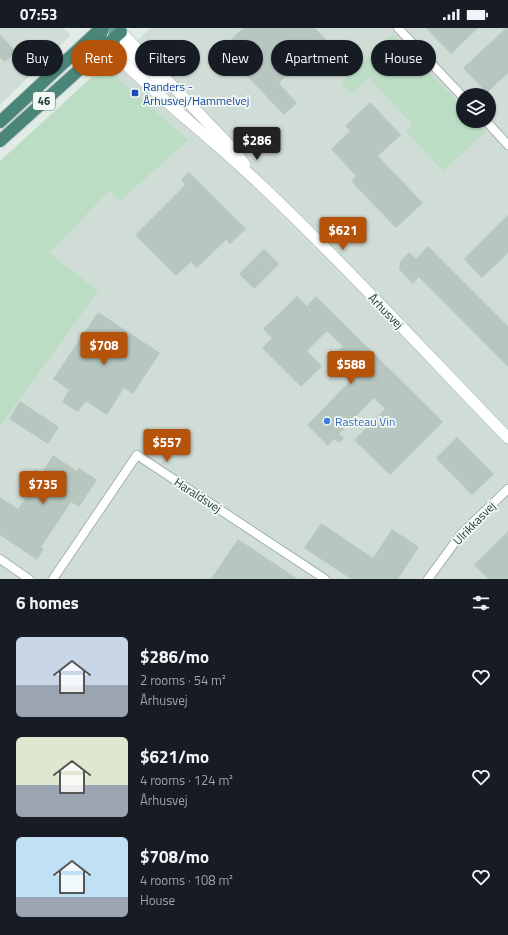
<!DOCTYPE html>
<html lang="en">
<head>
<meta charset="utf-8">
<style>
	:root { --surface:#171b24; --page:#20242c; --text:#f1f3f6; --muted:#9ea1a6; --accent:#b45309 }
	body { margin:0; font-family:"Titillium Web",sans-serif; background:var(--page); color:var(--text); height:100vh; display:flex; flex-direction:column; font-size:15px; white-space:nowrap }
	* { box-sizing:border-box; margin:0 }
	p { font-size:13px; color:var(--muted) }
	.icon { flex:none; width:22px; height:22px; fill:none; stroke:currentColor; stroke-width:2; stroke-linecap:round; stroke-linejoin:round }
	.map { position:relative; height:551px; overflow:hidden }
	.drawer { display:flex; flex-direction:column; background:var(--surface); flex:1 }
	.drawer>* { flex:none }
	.top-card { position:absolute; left:12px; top:12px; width:484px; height:36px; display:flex; gap:8px }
	.controls { position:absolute; left:456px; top:60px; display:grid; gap:8px }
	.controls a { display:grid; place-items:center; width:40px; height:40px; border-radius:50%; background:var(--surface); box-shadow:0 1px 3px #0004; font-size:20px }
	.price { position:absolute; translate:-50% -34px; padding:0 9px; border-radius:4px; background:var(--accent); color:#fff; font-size:13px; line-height:26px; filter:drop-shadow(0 1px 2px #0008) }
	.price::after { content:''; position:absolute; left:50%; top:24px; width:12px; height:9px; margin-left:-6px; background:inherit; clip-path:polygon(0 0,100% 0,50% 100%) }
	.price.on { background:#222; color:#fff }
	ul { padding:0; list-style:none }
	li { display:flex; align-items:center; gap:12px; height:100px; padding:0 16px }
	li span { display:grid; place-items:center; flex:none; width:112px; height:80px; border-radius:6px; color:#555 }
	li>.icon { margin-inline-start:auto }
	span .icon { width:48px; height:48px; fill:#fffc; stroke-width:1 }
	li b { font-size:17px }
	h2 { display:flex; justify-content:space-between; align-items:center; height:48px; padding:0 16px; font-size:17px }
	.tag { padding:0 14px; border-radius:18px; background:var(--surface); box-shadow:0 1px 3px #0004; font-size:14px; line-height:36px }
	.tag.on { background:var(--accent); color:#fff }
	.status { display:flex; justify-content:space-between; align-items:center; height:28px; padding:0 20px; background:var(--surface); direction:ltr }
	.status svg { height:11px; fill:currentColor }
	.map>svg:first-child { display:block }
	.built { fill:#d0dcd6; fill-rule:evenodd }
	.green { fill:#baddc4 }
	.building { fill:#b7c7c0 }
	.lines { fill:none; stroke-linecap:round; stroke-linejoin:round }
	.minor-casing { stroke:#a5b4ae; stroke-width:10 }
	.secondary-casing { stroke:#a0b8af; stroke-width:12 }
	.primary-casing { stroke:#c1c9c7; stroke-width:14 }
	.trunk-casing { stroke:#c1c9c7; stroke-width:14 }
	.minor { stroke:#fff; stroke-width:8 }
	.secondary { stroke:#fff; stroke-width:11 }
	.primary { stroke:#66a292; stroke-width:12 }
	.trunk { stroke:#4a8678; stroke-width:12 }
	.transit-dot { fill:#1a4fb4; stroke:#f2f9f5; stroke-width:1.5 }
	.shop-dot { fill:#3f7fe0; stroke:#f2f9f5; stroke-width:1.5 }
	.labels { text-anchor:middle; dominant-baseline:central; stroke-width:3.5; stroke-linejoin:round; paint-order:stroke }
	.shield { fill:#f2f9f5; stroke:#60756f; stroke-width:1 }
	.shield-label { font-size:11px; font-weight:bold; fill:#223d36 }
	.transit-label { font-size:12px; fill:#164399; stroke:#f2f9f5; text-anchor:start }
	.street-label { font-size:12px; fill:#223d36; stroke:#f2f9f5 }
	.shop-label { font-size:12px; fill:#366cbe; stroke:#f2f9f5; text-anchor:start }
</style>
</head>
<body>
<div class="status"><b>07:53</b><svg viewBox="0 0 49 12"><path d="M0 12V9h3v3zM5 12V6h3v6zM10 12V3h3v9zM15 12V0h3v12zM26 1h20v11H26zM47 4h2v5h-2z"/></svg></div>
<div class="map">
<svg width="508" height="551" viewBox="0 0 508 551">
	<rect width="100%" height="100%" fill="#e2ece7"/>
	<g class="built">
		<path d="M0,0H64L71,7L0,77Z"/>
		<path d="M151,0H508V551H0V139ZM463,67H489V93H463Z"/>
	</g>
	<g class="green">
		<path d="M393,6L463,80V93H475L485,104L443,143L406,103L413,97L369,50L351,66L341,55Z"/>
		<path d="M104,38L188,112L120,173L110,162L49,225L98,263L0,398V133Z"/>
	</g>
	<g class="building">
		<path d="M243,0H315L326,11L279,55L297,75L284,87L221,21Z"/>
		<path d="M426,0H478L451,26Z"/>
		<path d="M506,0H508V45L487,65L463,40Z"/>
		<path d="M0,6L16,24L5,34L0,30Z"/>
		<path d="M370,74L401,107L378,128L423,175L396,200L351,153L356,148L331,121L350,103L345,98Z"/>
		<path d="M189,144L246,201L230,216L226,212L197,240L191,234L176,248L135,207L185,157L181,152Z"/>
		<path d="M508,187V225L482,250L464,231Z"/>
		<path d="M428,218L508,298V339L419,249L413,256L399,241L400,234L409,224L416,231Z"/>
		<path d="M264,221L279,236L254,261L239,246Z"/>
		<path d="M297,268L307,278L316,268L443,394L390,447L354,412L385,381L374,370L339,406L344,410L339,415L334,411L328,418L307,397L353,350L332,329L343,318L327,303L307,323L322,338L301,359L262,320L272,310L263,301Z"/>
		<path d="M98,284L160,325L133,366L124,360L107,387L86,373L78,384L62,374L69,362L53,351Z"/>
		<path d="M20,373L59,399L48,416L9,391Z"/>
		<path d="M457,409L494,446L472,467L436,430Z"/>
		<path d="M53,427L77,443L79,440L97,452L79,479L71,474L41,519L44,521L37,532L0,507V469L18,481L28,466L22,461L36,441L42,444Z"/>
		<path d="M321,495L373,530L392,501L419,519L398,551H351L304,520Z"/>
		<path d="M508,503V551H488L474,537Z"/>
		<path d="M238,511L298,551H211Z"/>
	</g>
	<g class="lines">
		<g class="minor-casing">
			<g id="minor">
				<path d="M398,0L463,69"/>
				<path d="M486,93L508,117"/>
				<path d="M0,531L29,551"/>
				<path d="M53,551L137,427L325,551"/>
				<path d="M428,551L461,506L508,461"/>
			</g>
		</g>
		<g class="secondary-casing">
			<g id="secondary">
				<path d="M117,0L234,122L245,137"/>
				<path d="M107,10L119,15L159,52"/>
				<path d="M114,25C161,72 215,113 263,159C347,239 427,326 508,410"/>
			</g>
		</g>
		<g class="primary-casing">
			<path id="primary" d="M115,3L113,12L117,27"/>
		</g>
		<g class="trunk-casing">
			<g id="trunk">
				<path d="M83,28L100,10L103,0"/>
				<path d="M91,40L108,29L120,30"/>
				<path d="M0,94L99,2"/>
				<path d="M0,113L121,4"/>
			</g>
		</g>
		<use href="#minor" class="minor"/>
		<use href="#secondary" class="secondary"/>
		<use href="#primary" class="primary"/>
		<use href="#trunk" class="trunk"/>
	</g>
	<rect class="transit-dot" x="131" y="61" width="8" height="8" rx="2"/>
	<circle class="shop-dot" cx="327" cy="393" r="4"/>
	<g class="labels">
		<rect class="shield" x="33" y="64" width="22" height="18" rx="3"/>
		<g class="shield-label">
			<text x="44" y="73">46</text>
		</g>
		<g class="transit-label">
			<text x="143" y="58">Randers -<tspan x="143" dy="14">Århusvej/Hammelvej</tspan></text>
		</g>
		<g class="street-label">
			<text transform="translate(386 283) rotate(45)">Århusvej</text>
			<text transform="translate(198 467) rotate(33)">Haraldsvej</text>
			<text transform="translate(474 495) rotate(-46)">Ulrikkasvej</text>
		</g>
		<g class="shop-label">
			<text x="335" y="393">Rasteau Vin</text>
		</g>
	</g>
</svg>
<div class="controls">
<a><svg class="icon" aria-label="layers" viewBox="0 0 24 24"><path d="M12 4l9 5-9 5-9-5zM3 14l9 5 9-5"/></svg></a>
</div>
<b class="price on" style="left:257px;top:133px">$286</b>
<b class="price" style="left:343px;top:223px">$621</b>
<b class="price" style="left:104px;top:338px">$708</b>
<b class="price" style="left:351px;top:357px">$588</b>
<b class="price" style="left:167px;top:435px">$557</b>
<b class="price" style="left:43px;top:477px">$735</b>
<div class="top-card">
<a class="tag">Buy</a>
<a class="tag on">Rent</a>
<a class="tag">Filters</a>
<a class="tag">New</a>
<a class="tag">Apartment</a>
<a class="tag">House</a>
</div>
</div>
<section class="drawer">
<h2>6 homes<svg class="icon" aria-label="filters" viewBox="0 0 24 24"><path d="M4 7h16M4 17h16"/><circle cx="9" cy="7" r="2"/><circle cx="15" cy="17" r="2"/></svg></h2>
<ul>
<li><span style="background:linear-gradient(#c9d6e8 60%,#9aa5b1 0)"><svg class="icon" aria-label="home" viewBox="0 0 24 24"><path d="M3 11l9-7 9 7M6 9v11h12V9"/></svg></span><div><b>$286/mo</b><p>2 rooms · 54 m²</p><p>Århusvej</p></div><svg class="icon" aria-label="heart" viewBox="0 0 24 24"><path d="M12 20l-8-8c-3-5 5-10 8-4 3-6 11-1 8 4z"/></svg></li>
<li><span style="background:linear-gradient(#dfe7d0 60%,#9aa5b1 0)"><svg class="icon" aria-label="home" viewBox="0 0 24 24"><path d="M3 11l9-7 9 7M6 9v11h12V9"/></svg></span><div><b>$621/mo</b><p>4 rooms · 124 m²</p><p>Århusvej</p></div><svg class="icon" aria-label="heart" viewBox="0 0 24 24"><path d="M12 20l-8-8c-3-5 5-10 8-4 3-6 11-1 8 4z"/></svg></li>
<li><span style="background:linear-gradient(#bfe0f5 75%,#9aa5b1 0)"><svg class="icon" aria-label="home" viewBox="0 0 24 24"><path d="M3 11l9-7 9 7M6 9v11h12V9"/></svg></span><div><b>$708/mo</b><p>4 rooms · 108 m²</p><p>House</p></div><svg class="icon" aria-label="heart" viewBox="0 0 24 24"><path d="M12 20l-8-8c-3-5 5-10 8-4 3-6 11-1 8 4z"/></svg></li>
</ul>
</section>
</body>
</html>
